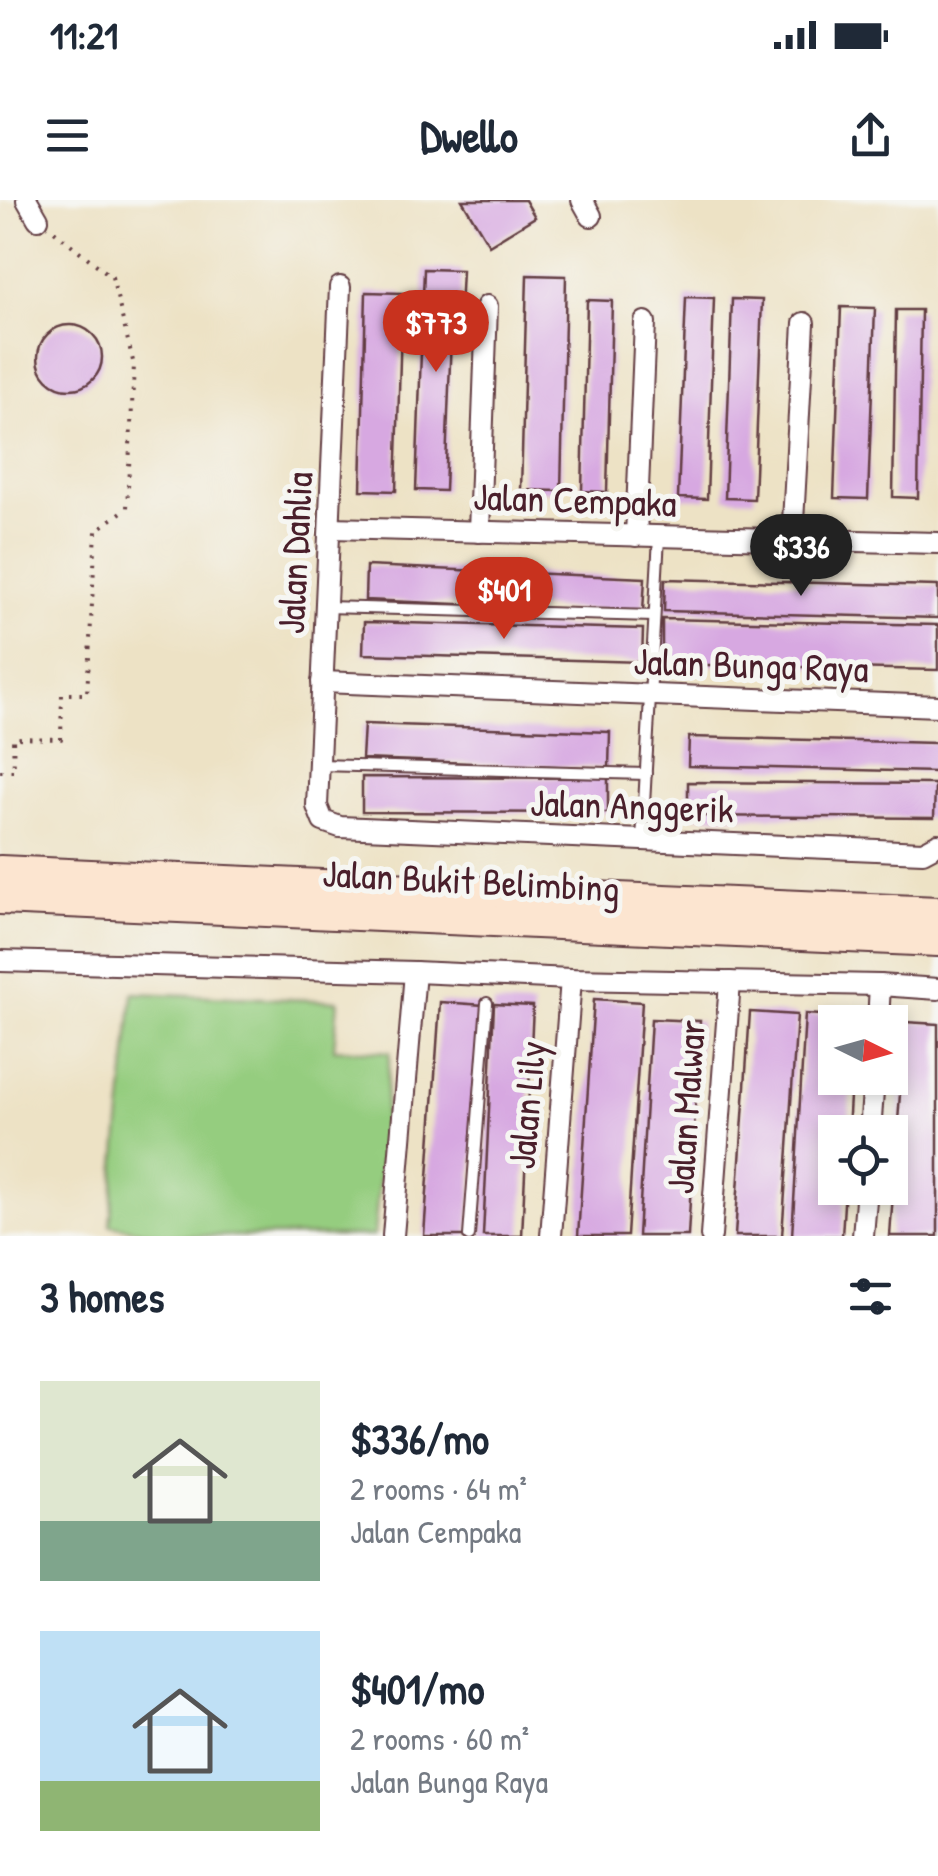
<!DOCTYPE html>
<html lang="en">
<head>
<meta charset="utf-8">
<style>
	:root { --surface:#fff; --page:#f2f2f3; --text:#1f2937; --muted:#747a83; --accent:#c8321e }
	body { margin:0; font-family:"Patrick Hand",sans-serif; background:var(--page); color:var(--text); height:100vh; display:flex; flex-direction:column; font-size:38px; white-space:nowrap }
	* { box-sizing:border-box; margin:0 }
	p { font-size:32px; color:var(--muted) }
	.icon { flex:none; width:55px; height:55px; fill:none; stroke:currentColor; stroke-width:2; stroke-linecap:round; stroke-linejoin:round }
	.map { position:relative; height:1036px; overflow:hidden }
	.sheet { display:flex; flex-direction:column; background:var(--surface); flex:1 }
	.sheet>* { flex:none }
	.needle { width:65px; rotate:95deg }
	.buttons { position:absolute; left:818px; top:805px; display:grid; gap:20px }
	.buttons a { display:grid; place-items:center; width:90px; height:90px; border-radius:0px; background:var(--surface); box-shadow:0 5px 15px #0003; font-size:50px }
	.price { position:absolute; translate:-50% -85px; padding:0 22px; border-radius:35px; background:var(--accent); color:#fff; font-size:32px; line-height:65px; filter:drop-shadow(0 2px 5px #0008) }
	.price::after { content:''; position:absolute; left:50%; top:60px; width:30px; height:22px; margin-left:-15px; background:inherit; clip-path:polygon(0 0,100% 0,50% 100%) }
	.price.selected { background:#222; color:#fff }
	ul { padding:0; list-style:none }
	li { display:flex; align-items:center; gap:30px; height:250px; padding:0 40px }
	li span { display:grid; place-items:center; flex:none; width:280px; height:200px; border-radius:0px; color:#555 }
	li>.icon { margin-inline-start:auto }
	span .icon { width:120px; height:120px; fill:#fffc; stroke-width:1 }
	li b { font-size:42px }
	h2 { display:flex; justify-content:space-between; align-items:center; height:120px; padding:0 40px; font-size:42px }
	.status { display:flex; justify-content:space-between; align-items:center; height:70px; padding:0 50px; background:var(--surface); direction:ltr }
	.status svg { height:28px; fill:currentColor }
	header { display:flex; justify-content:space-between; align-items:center; height:130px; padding:0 40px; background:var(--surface); font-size:45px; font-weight:800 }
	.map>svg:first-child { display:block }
	.green { fill:#95cd7f; stroke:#707655; stroke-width:2.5 }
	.building { fill:#d7a8e1 }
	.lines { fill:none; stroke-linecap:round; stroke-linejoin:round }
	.service-casing { stroke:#623c42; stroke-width:14 }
	.minor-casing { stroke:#623c42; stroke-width:24 }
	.secondary-casing { stroke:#623c42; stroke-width:34 }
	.path { stroke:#623c42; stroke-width:4; stroke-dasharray:2.5 8; stroke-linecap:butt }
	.service { stroke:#fff; stroke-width:10 }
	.minor { stroke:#fff; stroke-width:20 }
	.secondary { stroke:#fce5d0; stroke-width:30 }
	.labels { text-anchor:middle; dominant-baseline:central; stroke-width:10; stroke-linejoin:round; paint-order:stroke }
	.street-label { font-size:38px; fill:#4a1f2b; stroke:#f6f6f2 }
</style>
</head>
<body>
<div class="status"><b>11:21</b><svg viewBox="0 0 49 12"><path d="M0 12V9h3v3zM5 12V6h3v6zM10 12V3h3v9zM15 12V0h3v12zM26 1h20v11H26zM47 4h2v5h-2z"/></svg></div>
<header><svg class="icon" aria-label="menu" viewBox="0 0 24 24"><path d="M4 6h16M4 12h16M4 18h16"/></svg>Dwello<svg class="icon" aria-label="share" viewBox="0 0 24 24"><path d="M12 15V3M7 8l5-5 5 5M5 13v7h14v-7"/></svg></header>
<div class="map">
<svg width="938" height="1036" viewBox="0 0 938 1036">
	<rect width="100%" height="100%" fill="#f6f6f2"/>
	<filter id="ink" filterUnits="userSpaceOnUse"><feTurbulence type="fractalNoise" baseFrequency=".01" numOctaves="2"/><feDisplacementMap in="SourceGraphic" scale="20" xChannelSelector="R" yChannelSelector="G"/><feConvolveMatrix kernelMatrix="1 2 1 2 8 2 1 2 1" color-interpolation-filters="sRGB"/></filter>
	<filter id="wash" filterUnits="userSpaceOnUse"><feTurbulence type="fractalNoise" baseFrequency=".0048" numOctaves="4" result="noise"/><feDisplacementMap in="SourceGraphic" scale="40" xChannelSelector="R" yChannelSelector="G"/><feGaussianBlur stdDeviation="2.25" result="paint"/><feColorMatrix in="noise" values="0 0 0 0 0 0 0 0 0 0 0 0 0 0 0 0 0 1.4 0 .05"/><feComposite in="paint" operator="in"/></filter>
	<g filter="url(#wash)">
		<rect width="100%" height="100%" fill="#ede2c5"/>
		<path class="green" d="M133,793L338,801L334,849L390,852L374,1036H169L110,1025Z"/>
		<g id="blocks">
			<g class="building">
				<path d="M462,0H525L535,17L489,45Z"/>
				<path d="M424,69L462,70L460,112L452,111L445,291L416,290Z"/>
				<path d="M527,75L566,76L561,291L521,290Z"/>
				<path d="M366,92L402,93L396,291L361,290Z"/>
				<path d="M686,97L714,98L707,299L678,298Z"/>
				<path d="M732,99L762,100L754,299L725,298Z"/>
				<path d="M587,100L612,101L607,292L582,291Z"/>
				<path d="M841,107L875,108L868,299L834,298Z"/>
				<path d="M896,110H921L918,298L893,297Z"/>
				<circle cx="70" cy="157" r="32"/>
				<path d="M366,366L645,378L643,412L365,400Z"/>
				<path d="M665,379L938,386V418L664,411Z"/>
				<path d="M662,419L938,425V470L662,464Z"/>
				<path d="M364,422L643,429L642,462L363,454Z"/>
				<path d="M364,524L610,532L609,568L362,559Z"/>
				<path d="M689,537L937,543L936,572L688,566Z"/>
				<path d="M362,577L608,578V613L362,612Z"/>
				<path d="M688,582L935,584L934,618L688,616Z"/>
				<path d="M594,799L642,802L627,1036H578Z"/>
				<path d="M440,802L484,805L468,1036H424Z"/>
				<path d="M494,804L533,806L522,1036H483Z"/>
				<path d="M750,812L797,815L782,1036H735Z"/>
				<path d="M805,814L854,817V822H835V878H851L848,932H835V988H845L842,1036H792Z"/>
				<path d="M651,819L700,821L688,1036H638Z"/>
				<path d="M905,822L938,824V1036H890Z"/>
			</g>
		</g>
	</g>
	<g filter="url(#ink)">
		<use href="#blocks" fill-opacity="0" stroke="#623c42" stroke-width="2.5"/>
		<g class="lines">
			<g class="service-casing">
				<g id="service">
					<path d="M326,407L654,416"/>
					<path d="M319,565L646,574"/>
					<path d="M642,640L659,337"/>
					<path d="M469,1036L487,803"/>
				</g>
			</g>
			<g class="minor-casing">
				<g id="minor">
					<path d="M27,0L38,19"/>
					<path d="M582,0L591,16"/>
					<path d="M340,87L317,606L323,621L340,627L923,652L938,644"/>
					<path d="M330,328L938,343"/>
					<path d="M479,332L487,106"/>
					<path d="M636,336L645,122"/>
					<path d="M792,340L804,123"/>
					<path d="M322,482L938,506"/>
					<path d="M0,761L415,772L571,779L880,785L938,789"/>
					<path d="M878,822L880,785"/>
					<path d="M870,932L874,878"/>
					<path d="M393,1036L415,772"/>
					<path d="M551,1036L571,779"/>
					<path d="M711,1036L730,782"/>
					<path d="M863,1036L867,988"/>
				</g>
			</g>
			<g class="secondary-casing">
				<g id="secondary">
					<path d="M0,671L938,712"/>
					<path d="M0,699L938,741"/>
				</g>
			</g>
			<path class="path" d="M0,571H14L13,538L61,539L62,494H87L96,331L127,308L134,165L112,77L54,31"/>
			<use href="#service" class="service"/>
			<use href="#minor" class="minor"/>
			<use href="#secondary" class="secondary"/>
		</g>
	</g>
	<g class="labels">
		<g class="street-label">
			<text transform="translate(575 299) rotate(2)">Jalan Cempaka</text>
			<text transform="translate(294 353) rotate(-87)">Jalan Dahlia</text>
			<text transform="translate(751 464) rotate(2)">Jalan Bunga Raya</text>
			<text transform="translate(632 605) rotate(2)">Jalan Anggerik</text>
			<text transform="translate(471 680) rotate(3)">Jalan Bukit Belimbing</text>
			<text transform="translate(526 905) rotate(-85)">Jalan Lily</text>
			<text transform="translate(685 907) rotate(-86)">Jalan Malwar</text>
		</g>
	</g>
</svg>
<div class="buttons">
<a><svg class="needle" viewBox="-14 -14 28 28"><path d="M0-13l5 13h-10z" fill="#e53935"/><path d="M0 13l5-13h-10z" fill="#747a83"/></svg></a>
<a><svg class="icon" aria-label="locate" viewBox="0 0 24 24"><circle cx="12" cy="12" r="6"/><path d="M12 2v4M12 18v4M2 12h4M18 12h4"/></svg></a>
</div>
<b class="price" style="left:436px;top:175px">$773</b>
<b class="price selected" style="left:801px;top:399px">$336</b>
<b class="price" style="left:504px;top:442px">$401</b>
</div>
<section class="sheet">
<h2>3 homes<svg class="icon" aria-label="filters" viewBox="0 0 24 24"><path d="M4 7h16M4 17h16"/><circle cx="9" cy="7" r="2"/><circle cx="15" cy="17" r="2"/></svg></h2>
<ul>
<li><span style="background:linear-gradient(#dfe7d0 70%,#7fa58c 0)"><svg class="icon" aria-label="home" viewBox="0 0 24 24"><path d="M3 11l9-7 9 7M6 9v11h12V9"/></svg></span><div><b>$336/mo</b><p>2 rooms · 64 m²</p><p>Jalan Cempaka</p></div></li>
<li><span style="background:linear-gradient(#bfe0f5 75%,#8fb573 0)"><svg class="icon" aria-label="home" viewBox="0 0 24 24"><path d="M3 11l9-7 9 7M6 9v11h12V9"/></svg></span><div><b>$401/mo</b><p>2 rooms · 60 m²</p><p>Jalan Bunga Raya</p></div></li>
</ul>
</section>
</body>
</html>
